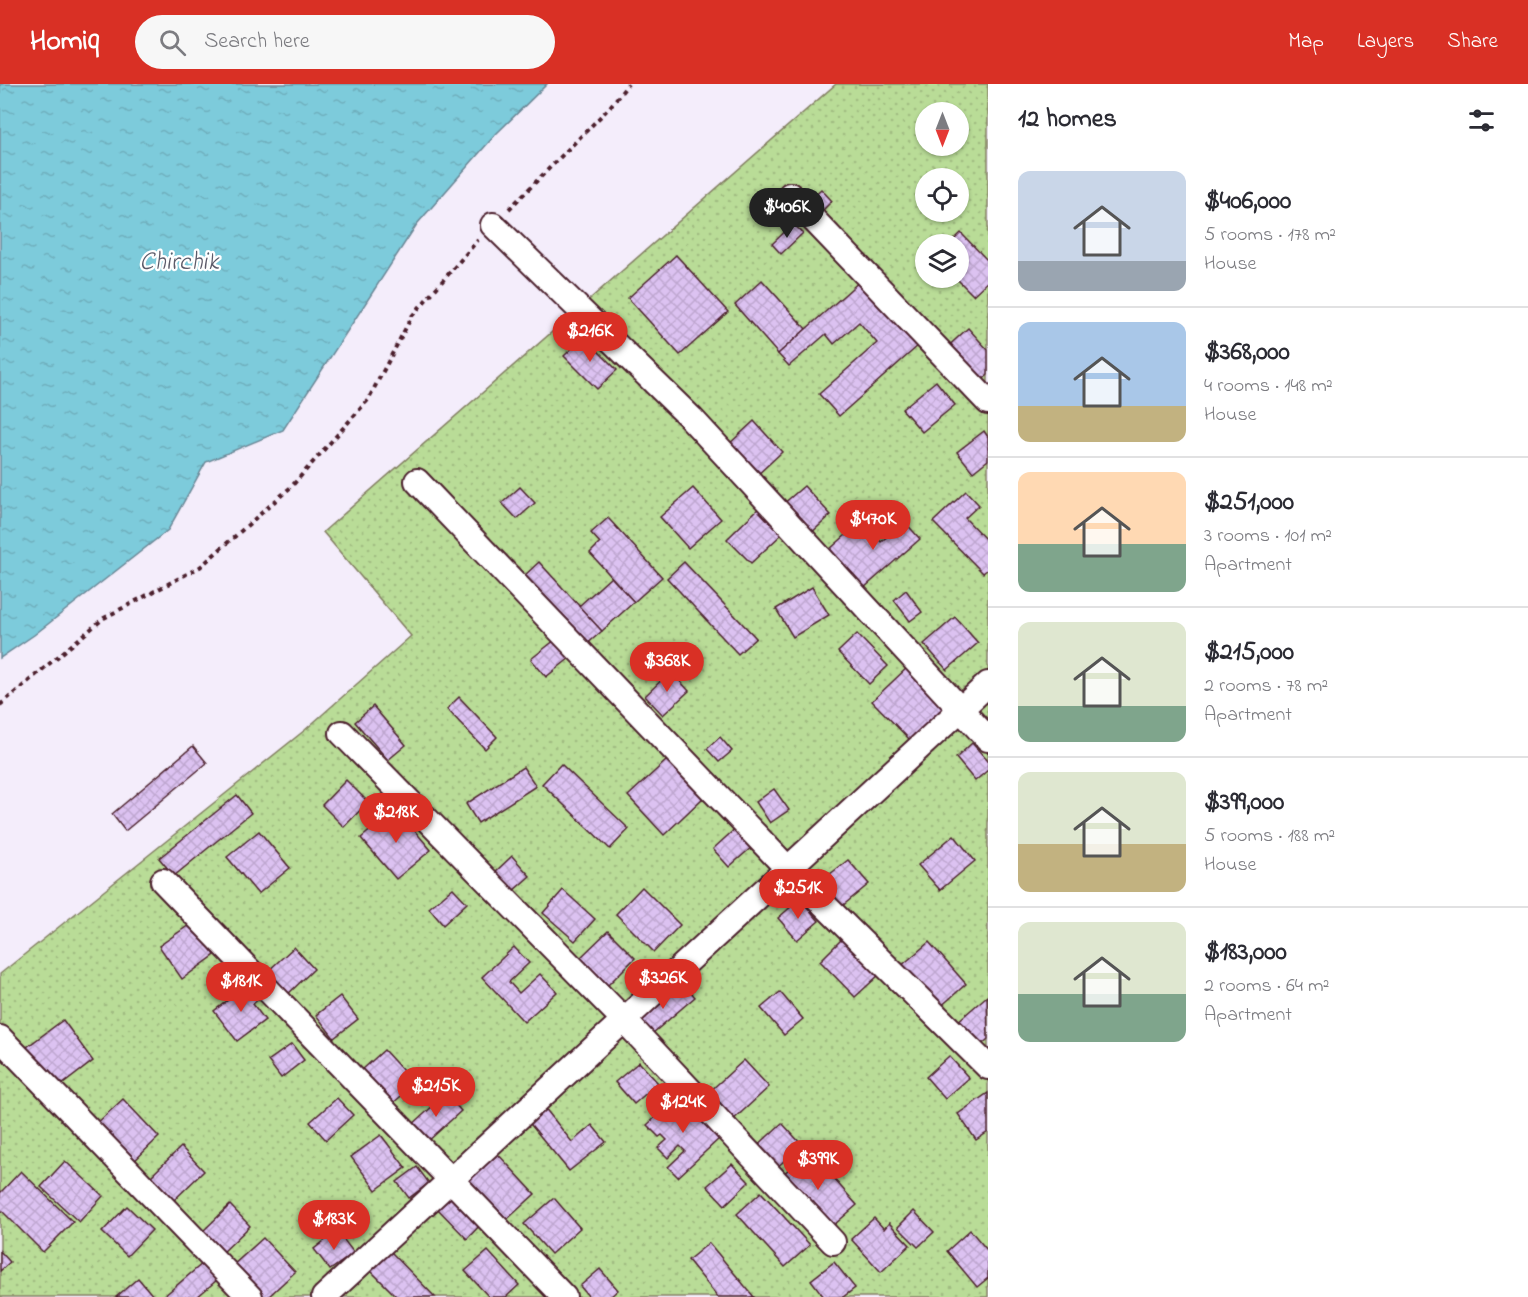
<!DOCTYPE html>
<html lang="en">
<head>
<meta charset="utf-8">
<style>
	:root { --surface:#fff; --page:#f7f7f7; --text:#2b2b33; --muted:#7c7c81; --line:#e1e1e2; --accent:#d93025 }
	body { margin:0; font-family:"Indie Flower",sans-serif; background:var(--page); color:var(--text); height:100vh; display:flex; flex-direction:column; font-size:22px; white-space:nowrap }
	* { box-sizing:border-box; margin:0 }
	p { font-size:20px; color:var(--muted) }
	.icon { flex:none; width:33px; height:33px; fill:none; stroke:currentColor; stroke-width:2; stroke-linecap:round; stroke-linejoin:round }
	.map { position:relative; flex:1; overflow:hidden }
	.drawer { display:flex; flex-direction:column; background:var(--surface); width:540px }
	.drawer>* { flex:none }
	.needle { width:39px; rotate:180deg }
	.buttons { position:absolute; left:915px; top:18px; display:grid; gap:12px }
	.buttons a { display:grid; place-items:center; width:54px; height:54px; border-radius:50%; background:var(--surface); box-shadow:0 2px 4px #0004; font-size:30px }
	.price { position:absolute; translate:-50% -51px; padding:0 14px; border-radius:21px; background:var(--accent); color:#fff; font-size:20px; line-height:39px; filter:drop-shadow(0 2px 3px #0008) }
	.price::after { content:''; position:absolute; left:50%; top:36px; width:18px; height:14px; margin-left:-9px; background:inherit; clip-path:polygon(0 0,100% 0,50% 100%) }
	.price.current { background:#222; color:#fff }
	ul { padding:0; list-style:none }
	li { display:flex; align-items:center; gap:18px; height:150px; padding:0 30px }
	li+li { border-top:2px solid var(--line) }
	li span { display:grid; place-items:center; flex:none; width:168px; height:120px; border-radius:12px; color:#555 }
	li>.icon { margin-inline-start:auto }
	span .icon { width:72px; height:72px; fill:#fffc; stroke-width:1 }
	li b { font-size:26px }
	h2 { display:flex; justify-content:space-between; align-items:center; height:72px; padding:0 30px; font-size:26px }
	header { display:flex; align-items:center; gap:36px; box-sizing:border-box; height:84px; padding:0 30px; background:var(--accent); color:#fff }
	header strong { font-size:28px }
	nav { display:flex; gap:33px; margin-inline-start:auto; font-size:21px }
	.search { width:420px; height:54px; background:var(--page); display:flex; align-items:center; gap:15px; box-sizing:border-box; padding:0 21px; border-radius:33px; color:var(--muted); font-size:22px }
	main { display:flex; flex:1; min-height:0 }
	.map>svg:first-child { display:block }
	.grass { fill:url(#grass-dots); stroke:#827e61; stroke-width:1.5; fill-rule:evenodd }
	.water { fill:url(#water-ripples); stroke:#698695; stroke-width:1.5 }
	.building { fill:url(#building-cross-hatch); stroke:#4a1f2b; stroke-width:1.5 }
	.lines { fill:none; stroke-linecap:round; stroke-linejoin:round }
	.minor-casing { stroke:#4a1f2b; stroke-width:28 }
	.path { stroke:#4a1f2b; stroke-width:4; stroke-dasharray:4.5 4.5; stroke-linecap:butt }
	.minor { stroke:#fff; stroke-width:24 }
	.labels { text-anchor:middle; dominant-baseline:central; stroke-width:4.5; stroke-linejoin:round; paint-order:stroke }
	.water-label { font-size:26px; font-style:italic; fill:#5c5b69; stroke:#fff }
</style>
</head>
<body>
<header>
<strong>Homiq</strong>
<div class="search"><svg class="icon" aria-label="search" viewBox="0 0 24 24"><circle cx="10" cy="10" r="6"/><path d="M15 15l6 6"/></svg>Search here</div>
<nav><a>Map</a><a>Layers</a><a>Share</a></nav>
</header>
<main>
<div class="map">
<svg width="988" height="1213" viewBox="0 0 988 1213">
	<defs>
		<pattern id="grass-dots" width="8" height="8" patternUnits="userSpaceOnUse" patternTransform="scale(1.5)"><rect width="8" height="8" fill="#b9dc97"/><path d="M2 2h.1M6 6h.1" fill="none" stroke="#a1bc82" stroke-width="1.8" stroke-linecap="round"/></pattern>
		<pattern id="water-ripples" width="26" height="14" patternUnits="userSpaceOnUse" patternTransform="scale(1.5)"><rect width="26" height="14" fill="#7dcbdb"/><path d="M2 4q2-2 4 0t4 0M15 11q2-2 4 0t4 0" fill="none" stroke="#6eaebc"/></pattern>
		<pattern id="building-cross-hatch" width="8" height="8" patternUnits="userSpaceOnUse" patternTransform="scale(1.5)"><rect width="8" height="8" fill="#dcc2f1"/><path d="M0 0l8 8M0 8l8-8" fill="none" stroke="#bea6cf"/></pattern>
	</defs>
	<rect width="100%" height="100%" fill="#f4edfb"/>
	<filter id="ink" filterUnits="userSpaceOnUse"><feTurbulence type="fractalNoise" baseFrequency=".0167" numOctaves="2"/><feDisplacementMap in="SourceGraphic" scale="12" xChannelSelector="R" yChannelSelector="G"/><feConvolveMatrix kernelMatrix="1 2 1 2 8 2 1 2 1" color-interpolation-filters="sRGB"/></filter>
	<g filter="url(#ink)">
		<path class="grass" d="M836,0H988V1213H0V890L305,646L411,552L323,448ZM926,28H958V62H926ZM926,94H958V128H926ZM926,160H958V194H926Z"/>
		<path class="water" d="M0,0H547L496,50L417,140L283,346L206,378L168,446L34,551L0,574Z"/>
		<g class="building">
			<path d="M821,105L832,117L820,129L808,117Z"/>
			<path d="M793,140L803,149L781,170L772,160Z"/>
			<path d="M961,149L988,177V197L973,211L956,194H958V175L961,172L958,169V160H950Z"/>
			<path d="M676,171L728,228L680,271L628,214Z"/>
			<path d="M762,196L806,245L778,270L735,221Z"/>
			<path d="M861,196L919,261L839,332L819,310L877,259L859,238L834,260L826,250L789,282L778,270Z"/>
			<path d="M968,244L988,266V291L976,302L943,267Z"/>
			<path d="M584,253L617,286L597,305L564,272Z"/>
			<path d="M936,297L955,321L922,348L902,325Z"/>
			<path d="M754,337L782,368L755,393L727,362Z"/>
			<path d="M984,347L988,353V376L973,388L957,368Z"/>
			<path d="M804,402L831,431L809,451L782,421Z"/>
			<path d="M520,403L535,419L517,435L502,419Z"/>
			<path d="M693,404L721,435L688,464L660,433Z"/>
			<path d="M966,407L979,421L965,434L988,458V485L983,489L933,438Z"/>
			<path d="M760,423L784,448L751,479L727,455Z"/>
			<path d="M608,434L662,493L634,518L590,469L600,459L591,449Z"/>
			<path d="M862,437L881,458L904,437L920,455L864,504L830,465Z"/>
			<path d="M539,478L602,547L585,562L523,493Z"/>
			<path d="M684,478L756,554L738,570L667,494Z"/>
			<path d="M611,493L634,518L602,547L579,522Z"/>
			<path d="M812,503L829,531L793,553L776,525Z"/>
			<path d="M906,506L922,528L910,537L894,516Z"/>
			<path d="M955,533L978,559L947,586L924,560Z"/>
			<path d="M857,550L888,582L869,600L838,568Z"/>
			<path d="M555,556L570,574L546,593L531,575Z"/>
			<path d="M909,582L949,622L912,658L872,617Z"/>
			<path d="M671,587L689,607L663,631L645,612Z"/>
			<path d="M459,613L497,653L485,665L447,625Z"/>
			<path d="M373,622L406,661L388,676L355,638Z"/>
			<path d="M720,653L732,667L719,678L707,665Z"/>
			<path d="M972,659L988,677V686L975,697L956,674Z"/>
			<path d="M193,662L207,679L125,747L112,730Z"/>
			<path d="M667,676L703,714L664,751L628,712Z"/>
			<path d="M561,680L629,745L610,765L542,700Z"/>
			<path d="M523,683L536,702L478,739L466,720Z"/>
			<path d="M346,696L368,718L344,743L322,721Z"/>
			<path d="M774,705L789,726L770,739L756,718Z"/>
			<path d="M237,711L251,729L174,792L159,774Z"/>
			<path d="M396,725L431,766L396,795L361,754Z"/>
			<path d="M736,744L753,762L729,783L713,765Z"/>
			<path d="M259,747L290,784L258,810L227,773Z"/>
			<path d="M954,751L975,777L940,806L918,781Z"/>
			<path d="M512,772L530,792L513,807L495,788Z"/>
			<path d="M848,776L869,800L841,823L820,798Z"/>
			<path d="M642,803L680,841L654,868L616,830Z"/>
			<path d="M453,804L467,819L443,841L429,824Z"/>
			<path d="M563,806L595,835L575,857L543,829Z"/>
			<path d="M800,815L819,837L797,856L778,834Z"/>
			<path d="M192,839L215,871L182,895L159,862Z"/>
			<path d="M608,847L635,874L606,903L579,875Z"/>
			<path d="M844,853L880,890L855,913L820,877Z"/>
			<path d="M929,858L966,900L938,925L900,883Z"/>
			<path d="M294,863L314,885L287,911L266,889Z"/>
			<path d="M514,863L529,879L509,898L519,909L540,890L557,908L524,938L482,893Z"/>
			<path d="M682,898L695,913L646,955L632,939Z"/>
			<path d="M250,899L261,913L253,920L265,936L237,957L214,927Z"/>
			<path d="M780,908L803,935L784,951L761,924Z"/>
			<path d="M340,912L358,935L334,954L316,931Z"/>
			<path d="M987,912L988,955L979,963L957,938Z"/>
			<path d="M63,936L93,977L54,1007L23,966Z"/>
			<path d="M292,960L304,976L281,994L268,977Z"/>
			<path d="M384,966L415,1000L392,1020L362,986Z"/>
			<path d="M949,972L969,994L945,1015L926,993Z"/>
			<path d="M744,976L769,1003L733,1036L708,1009Z"/>
			<path d="M639,978L658,999L634,1020L615,998Z"/>
			<path d="M988,1009V1048L976,1056L958,1030Z"/>
			<path d="M446,1010L461,1027L426,1059L411,1042Z"/>
			<path d="M680,1011L720,1054L678,1093L668,1083L685,1067L680,1062L668,1074L658,1064L667,1056L662,1051L659,1053L647,1041Z"/>
			<path d="M337,1014L353,1031L326,1056L310,1038Z"/>
			<path d="M123,1015L159,1053L129,1082L93,1043Z"/>
			<path d="M544,1023L572,1058L592,1041L606,1058L569,1087L527,1036Z"/>
			<path d="M782,1039L802,1061L775,1085L755,1064Z"/>
			<path d="M381,1051L406,1084L376,1106L351,1073Z"/>
			<path d="M181,1063L204,1087L172,1118L149,1094Z"/>
			<path d="M495,1067L535,1110L502,1140L462,1097Z"/>
			<path d="M809,1067L857,1121L827,1147L780,1093Z"/>
			<path d="M65,1077L103,1112L79,1138L41,1103Z"/>
			<path d="M732,1080L749,1098L725,1121L707,1102Z"/>
			<path d="M417,1083L429,1099L409,1114L397,1098Z"/>
			<path d="M21,1087L73,1138L43,1168L0,1125V1109Z"/>
			<path d="M761,1108L810,1161L785,1183L737,1130Z"/>
			<path d="M453,1109L482,1139L467,1155L437,1124Z"/>
			<path d="M554,1114L580,1144L551,1170L524,1140Z"/>
			<path d="M230,1121L250,1142L221,1170L201,1149Z"/>
			<path d="M127,1122L152,1146L127,1172L102,1148Z"/>
			<path d="M914,1127L934,1148L918,1163L898,1143Z"/>
			<path d="M874,1134L884,1145L889,1139L910,1161L881,1188L851,1155Z"/>
			<path d="M970,1146L988,1167V1194L977,1203L947,1167Z"/>
			<path d="M337,1147L354,1169L330,1186L314,1165Z"/>
			<path d="M263,1154L295,1188L268,1213H262L232,1182Z"/>
			<path d="M709,1159L754,1213H718L688,1176Z"/>
			<path d="M0,1167L10,1178L0,1187Z"/>
			<path d="M488,1167L519,1201L506,1213H489L465,1187Z"/>
			<path d="M391,1168L435,1213H397L371,1187Z"/>
			<path d="M834,1178L855,1204L843,1213H824L811,1196Z"/>
			<path d="M203,1179L217,1196L197,1213H163Z"/>
			<path d="M600,1185L618,1206L610,1213H589L580,1202Z"/>
			<path d="M138,1194L154,1213H116Z"/>
		</g>
		<g class="lines">
			<g class="minor-casing">
				<g id="minor">
					<path d="M790,111L988,318"/>
					<path d="M493,141L691,334L988,655"/>
					<path d="M417,397L788,785L988,983"/>
					<path d="M342,649L624,936L833,1158"/>
					<path d="M163,797L564,1213"/>
					<path d="M0,954L250,1213"/>
					<path d="M324,1213L988,600"/>
				</g>
			</g>
			<g class="path">
				<path d="M509,125L609,24L628,0"/>
				<path d="M0,621L104,534L200,483L291,403L368,316L412,232L478,156"/>
			</g>
			<use href="#minor" class="minor"/>
		</g>
	</g>
	<g class="labels">
		<g class="water-label">
			<text x="179" y="179">Chirchik</text>
		</g>
	</g>
</svg>
<div class="buttons">
<a><svg class="needle" viewBox="-14 -14 28 28"><path d="M0-13l5 13h-10z" fill="#e53935"/><path d="M0 13l5-13h-10z" fill="#7c7c81"/></svg></a>
<a><svg class="icon" aria-label="locate" viewBox="0 0 24 24"><circle cx="12" cy="12" r="6"/><path d="M12 2v4M12 18v4M2 12h4M18 12h4"/></svg></a>
<a><svg class="icon" aria-label="layers" viewBox="0 0 24 24"><path d="M12 4l9 5-9 5-9-5zM3 14l9 5 9-5"/></svg></a>
</div>
<b class="price current" style="left:787px;top:155px">$406K</b>
<b class="price" style="left:590px;top:279px">$216K</b>
<b class="price" style="left:873px;top:467px">$470K</b>
<b class="price" style="left:667px;top:609px">$368K</b>
<b class="price" style="left:396px;top:760px">$218K</b>
<b class="price" style="left:798px;top:836px">$251K</b>
<b class="price" style="left:663px;top:926px">$326K</b>
<b class="price" style="left:241px;top:929px">$181K</b>
<b class="price" style="left:436px;top:1034px">$215K</b>
<b class="price" style="left:683px;top:1050px">$124K</b>
<b class="price" style="left:818px;top:1107px">$399K</b>
<b class="price" style="left:334px;top:1167px">$183K</b>
</div>
<section class="drawer">
<h2>12 homes<svg class="icon" aria-label="filters" viewBox="0 0 24 24"><path d="M4 7h16M4 17h16"/><circle cx="9" cy="7" r="2"/><circle cx="15" cy="17" r="2"/></svg></h2>
<ul>
<li><span style="background:linear-gradient(#c9d6e8 75%,#9aa5b1 0)"><svg class="icon" aria-label="home" viewBox="0 0 24 24"><path d="M3 11l9-7 9 7M6 9v11h12V9"/></svg></span><div><b>$406,000</b><p>5 rooms · 178 m²</p><p>House</p></div></li>
<li><span style="background:linear-gradient(#a9c7e8 70%,#c2b280 0)"><svg class="icon" aria-label="home" viewBox="0 0 24 24"><path d="M3 11l9-7 9 7M6 9v11h12V9"/></svg></span><div><b>$368,000</b><p>4 rooms · 148 m²</p><p>House</p></div></li>
<li><span style="background:linear-gradient(#ffd9b3 60%,#7fa58c 0)"><svg class="icon" aria-label="home" viewBox="0 0 24 24"><path d="M3 11l9-7 9 7M6 9v11h12V9"/></svg></span><div><b>$251,000</b><p>3 rooms · 101 m²</p><p>Apartment</p></div></li>
<li><span style="background:linear-gradient(#dfe7d0 70%,#7fa58c 0)"><svg class="icon" aria-label="home" viewBox="0 0 24 24"><path d="M3 11l9-7 9 7M6 9v11h12V9"/></svg></span><div><b>$215,000</b><p>2 rooms · 78 m²</p><p>Apartment</p></div></li>
<li><span style="background:linear-gradient(#dfe7d0 60%,#c2b280 0)"><svg class="icon" aria-label="home" viewBox="0 0 24 24"><path d="M3 11l9-7 9 7M6 9v11h12V9"/></svg></span><div><b>$399,000</b><p>5 rooms · 188 m²</p><p>House</p></div></li>
<li><span style="background:linear-gradient(#dfe7d0 60%,#7fa58c 0)"><svg class="icon" aria-label="home" viewBox="0 0 24 24"><path d="M3 11l9-7 9 7M6 9v11h12V9"/></svg></span><div><b>$183,000</b><p>2 rooms · 64 m²</p><p>Apartment</p></div></li>
</ul>
</section>
</main>
</body>
</html>
